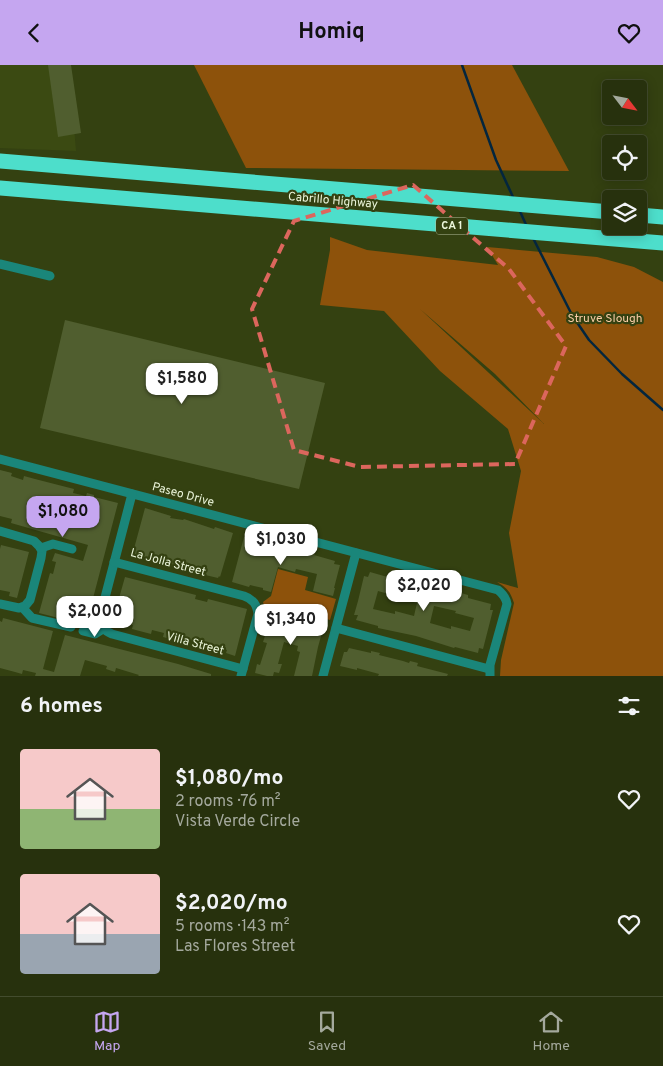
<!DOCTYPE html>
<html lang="en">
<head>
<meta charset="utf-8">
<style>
	:root { --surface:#27310d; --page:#333d1b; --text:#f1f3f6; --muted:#a4a99d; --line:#434c2e; --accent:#c5a6f0 }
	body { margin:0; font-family:Overpass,sans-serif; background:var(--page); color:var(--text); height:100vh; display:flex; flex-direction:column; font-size:19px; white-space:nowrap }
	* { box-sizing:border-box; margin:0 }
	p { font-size:16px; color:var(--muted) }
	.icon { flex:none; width:28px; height:28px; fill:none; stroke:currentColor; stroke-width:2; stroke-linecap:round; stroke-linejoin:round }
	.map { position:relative; height:611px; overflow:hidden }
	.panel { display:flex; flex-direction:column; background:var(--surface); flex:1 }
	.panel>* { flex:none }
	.needle { width:32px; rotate:122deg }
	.fabs { position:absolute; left:602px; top:15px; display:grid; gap:10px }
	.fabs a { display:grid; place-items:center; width:45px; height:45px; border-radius:5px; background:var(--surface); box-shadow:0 2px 12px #0003,0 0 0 1px var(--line); font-size:25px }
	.price { position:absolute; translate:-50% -42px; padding:0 11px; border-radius:10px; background:#fff; color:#222; font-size:16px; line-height:32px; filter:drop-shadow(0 1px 2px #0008) }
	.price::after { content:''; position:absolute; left:50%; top:30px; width:15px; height:11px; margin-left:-8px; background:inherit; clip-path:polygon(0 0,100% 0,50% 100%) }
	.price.active { background:var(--accent); color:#111 }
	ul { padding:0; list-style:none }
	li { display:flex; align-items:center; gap:15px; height:125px; padding:0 20px }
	li span { display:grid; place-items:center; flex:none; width:140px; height:100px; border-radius:5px; color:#555 }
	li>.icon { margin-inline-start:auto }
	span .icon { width:60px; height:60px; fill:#fffc; stroke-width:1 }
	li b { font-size:21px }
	h2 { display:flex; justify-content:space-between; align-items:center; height:60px; padding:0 20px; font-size:21px }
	header { display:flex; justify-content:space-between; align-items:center; height:65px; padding:0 20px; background:var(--accent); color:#111; font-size:22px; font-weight:700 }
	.tab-bar { display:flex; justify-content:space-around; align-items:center; height:70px; border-top:1px solid var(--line); background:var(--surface); font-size:14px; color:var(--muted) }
	.tab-bar a { display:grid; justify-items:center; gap:2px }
	.tab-bar .active { color:var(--accent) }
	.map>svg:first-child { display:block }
	.built { fill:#3b4a12 }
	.green { fill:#8d520b; fill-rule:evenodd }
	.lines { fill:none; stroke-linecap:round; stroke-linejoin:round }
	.stream { stroke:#03263e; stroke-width:2.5 }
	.building { fill:#505e2f; fill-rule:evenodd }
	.street { stroke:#1a867a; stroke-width:9 }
	.highway { stroke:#4ddecb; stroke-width:15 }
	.marked { fill:none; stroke:#dc665d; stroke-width:4; stroke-dasharray:10 6; stroke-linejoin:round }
	.labels { text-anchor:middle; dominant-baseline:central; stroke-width:4.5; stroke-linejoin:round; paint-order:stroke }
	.shield { fill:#344111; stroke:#b4bf9e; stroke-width:1 }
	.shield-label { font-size:11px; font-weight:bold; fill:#ebf5da }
	.street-label { font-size:12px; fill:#ebf5da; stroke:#344111 }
	.park-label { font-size:12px; fill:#f8cca6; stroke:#344111 }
</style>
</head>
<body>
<header><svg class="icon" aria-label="back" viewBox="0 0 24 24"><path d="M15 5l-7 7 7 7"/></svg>Homiq<svg class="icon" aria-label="heart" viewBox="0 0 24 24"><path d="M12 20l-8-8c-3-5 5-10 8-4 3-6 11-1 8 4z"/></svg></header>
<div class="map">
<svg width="663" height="611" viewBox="0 0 663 611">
	<rect width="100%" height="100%" fill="#344111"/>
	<path class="built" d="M0,0H69L76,86L0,83Z"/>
	<g class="green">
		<path d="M194,0H512L569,106L246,103Z"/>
		<path d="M330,172L367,185L498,200L487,182L597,192L634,202L663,217V611H500L501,595L514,538C510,526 507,523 497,517L518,523L509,468L521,406L508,364L440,306L384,246L320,240L330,185ZM420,244L495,309L544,359Z"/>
		<path d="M278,504L308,512L305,525L336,534L330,555L296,546L294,552L265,544L263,537L271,531Z"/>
	</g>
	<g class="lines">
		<g class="stream">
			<path d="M462,0L496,95L513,132"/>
			<path d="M519,144L527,162"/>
			<path d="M533,173L572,250L589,275L622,309L663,345"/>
		</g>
	</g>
	<g class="building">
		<path d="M48,0H71L81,68L58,72Z"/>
		<path d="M65,255L325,318L299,424L40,363Z"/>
		<path d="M0,405L12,408L11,411L23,415L24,411L35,414L74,424L73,428L86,431L87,428L94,430V432L118,438L86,560L39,548L50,508L53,509L56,497L52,496L55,488L83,496L88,480L11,458L12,454L0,451Z"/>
		<path d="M145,443L171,451L170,453L183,455L184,454L214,464L215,462L233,468L220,512L219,511L218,513L201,509V507L188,503L187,505L169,500L170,497L158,494L157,495L154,494L153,496L132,491Z"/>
		<path d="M246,470L264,476V477L276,480L277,478L295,483V486L308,489V487L315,489L314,490L335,496L334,499L340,500L334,523H335L333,531L313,526L317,509L296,504L295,507L278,502L271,527L263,525V523L250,520L249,522L232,517L244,472H246Z"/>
		<path d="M1,480L29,487L17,533L9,531L10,527L0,525V484Z"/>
		<path d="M370,507L391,513L392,511L401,513L413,516L412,518L441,526V524L460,529L461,528L468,530V533L491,539L490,545H493L483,584L479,583L478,588L455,582L454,583L416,571L378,563V561L356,555L358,550H354L358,536L364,511L368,512ZM378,526L399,532V533L417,538L414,551L395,546V549L373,544ZM434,541L456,546L455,548L474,553L470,566L451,561V564L430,558Z"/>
		<path d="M125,512L196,530L195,534L207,537L208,534L247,544L235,591L226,588L227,585L214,581L213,585L203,583L195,580L196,577L183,573L182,577L163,572L164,568L152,565L151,569L132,564L133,560L120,556L119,560L112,558Z"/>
		<path d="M273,549L290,554L286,567L301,571L306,552L326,557L324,564H323L318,582L312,611H294L300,587L297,586L298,581L284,577L278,599H282L279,608L274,607L273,611H267L255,608L257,599L260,600L267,578L263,577L266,568H268Z"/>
		<path d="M3,553L53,566L43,604L54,607L65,570L178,599L211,609V611H138L139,610L116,603L115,607L106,604L107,601L85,595L80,611H35L36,608L23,605L22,609L15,607L0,603V556L2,557Z"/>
		<path d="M349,583L371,588V586L380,588L379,590L403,596L409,598L410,596L418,598L417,601L448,609L447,611H378L379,609L357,603V605L340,601L344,587H347Z"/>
	</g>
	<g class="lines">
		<g class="street">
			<path d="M0,199L50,211"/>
			<path d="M0,394L498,525C503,529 506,533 507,539L490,600V611"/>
			<path d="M132,429L101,548C99,558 102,565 112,569L243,604"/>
			<path d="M0,466L34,476L39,481L42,486L41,493L30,535L25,541L19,543L0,539"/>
			<path d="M41,483L53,479L72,484"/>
			<path d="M114,497L244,531C253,534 257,539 258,549L241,611"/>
			<path d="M22,542L32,553L71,562"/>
			<path d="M336,563L489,604"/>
			<path d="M83,566L95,569L103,564"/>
			<path d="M323,611L356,488"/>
		</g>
		<g class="highway">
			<path d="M0,96L611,147"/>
			<path d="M0,123L663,178"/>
			<path d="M639,150L663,152"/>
		</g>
	</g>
	<path class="marked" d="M413,120L509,204L566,281L515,399L360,402L294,385L252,244L294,156Z"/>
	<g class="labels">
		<rect class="shield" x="436" y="152.5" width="32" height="17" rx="4"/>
		<g class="shield-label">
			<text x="452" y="161">CA 1</text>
		</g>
		<g class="street-label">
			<text transform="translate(333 136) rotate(5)">Cabrillo Highway</text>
			<text transform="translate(183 430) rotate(15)">Paseo Drive</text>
			<text transform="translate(168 498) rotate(15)">La Jolla Street</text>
			<text transform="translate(195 579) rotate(15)">Villa Street</text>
		</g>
		<g class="park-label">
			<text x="605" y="254">Struve Slough</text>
		</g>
	</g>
</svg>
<div class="fabs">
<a><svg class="needle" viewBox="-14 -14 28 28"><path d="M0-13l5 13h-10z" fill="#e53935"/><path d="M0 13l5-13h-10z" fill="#a4a99d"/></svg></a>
<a><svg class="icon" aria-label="locate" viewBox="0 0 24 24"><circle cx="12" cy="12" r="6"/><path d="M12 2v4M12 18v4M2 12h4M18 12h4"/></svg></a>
<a><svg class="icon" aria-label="layers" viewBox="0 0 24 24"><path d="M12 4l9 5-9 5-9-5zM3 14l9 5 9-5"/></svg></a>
</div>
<b class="price" style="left:182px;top:340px">$1,580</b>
<b class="price active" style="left:63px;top:473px">$1,080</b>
<b class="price" style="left:281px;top:501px">$1,030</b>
<b class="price" style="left:424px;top:547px">$2,020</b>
<b class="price" style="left:95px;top:573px">$2,000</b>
<b class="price" style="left:291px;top:581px">$1,340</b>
</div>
<section class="panel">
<h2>6 homes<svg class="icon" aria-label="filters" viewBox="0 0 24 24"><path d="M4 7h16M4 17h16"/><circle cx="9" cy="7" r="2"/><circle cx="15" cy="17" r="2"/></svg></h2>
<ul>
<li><span style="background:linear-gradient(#f6c9c9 60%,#8fb573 0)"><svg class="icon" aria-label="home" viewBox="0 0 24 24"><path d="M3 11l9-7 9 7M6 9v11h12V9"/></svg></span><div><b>$1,080/mo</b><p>2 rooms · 76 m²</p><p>Vista Verde Circle</p></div><svg class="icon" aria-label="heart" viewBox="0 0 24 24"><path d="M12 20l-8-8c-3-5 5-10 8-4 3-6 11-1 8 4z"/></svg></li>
<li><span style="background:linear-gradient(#f6c9c9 60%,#9aa5b1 0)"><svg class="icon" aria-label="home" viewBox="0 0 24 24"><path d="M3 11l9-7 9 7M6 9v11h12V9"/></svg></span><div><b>$2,020/mo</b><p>5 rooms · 143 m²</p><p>Las Flores Street</p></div><svg class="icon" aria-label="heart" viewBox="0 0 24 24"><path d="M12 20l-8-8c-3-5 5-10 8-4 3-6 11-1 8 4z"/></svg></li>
</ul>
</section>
<nav class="tab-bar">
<a class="active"><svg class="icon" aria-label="map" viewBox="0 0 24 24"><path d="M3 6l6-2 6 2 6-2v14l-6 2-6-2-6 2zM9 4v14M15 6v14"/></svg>Map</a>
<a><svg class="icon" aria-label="saved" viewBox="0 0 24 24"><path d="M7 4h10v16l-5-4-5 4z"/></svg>Saved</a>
<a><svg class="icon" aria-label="home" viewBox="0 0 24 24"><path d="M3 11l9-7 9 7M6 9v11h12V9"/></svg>Home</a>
</nav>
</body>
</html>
